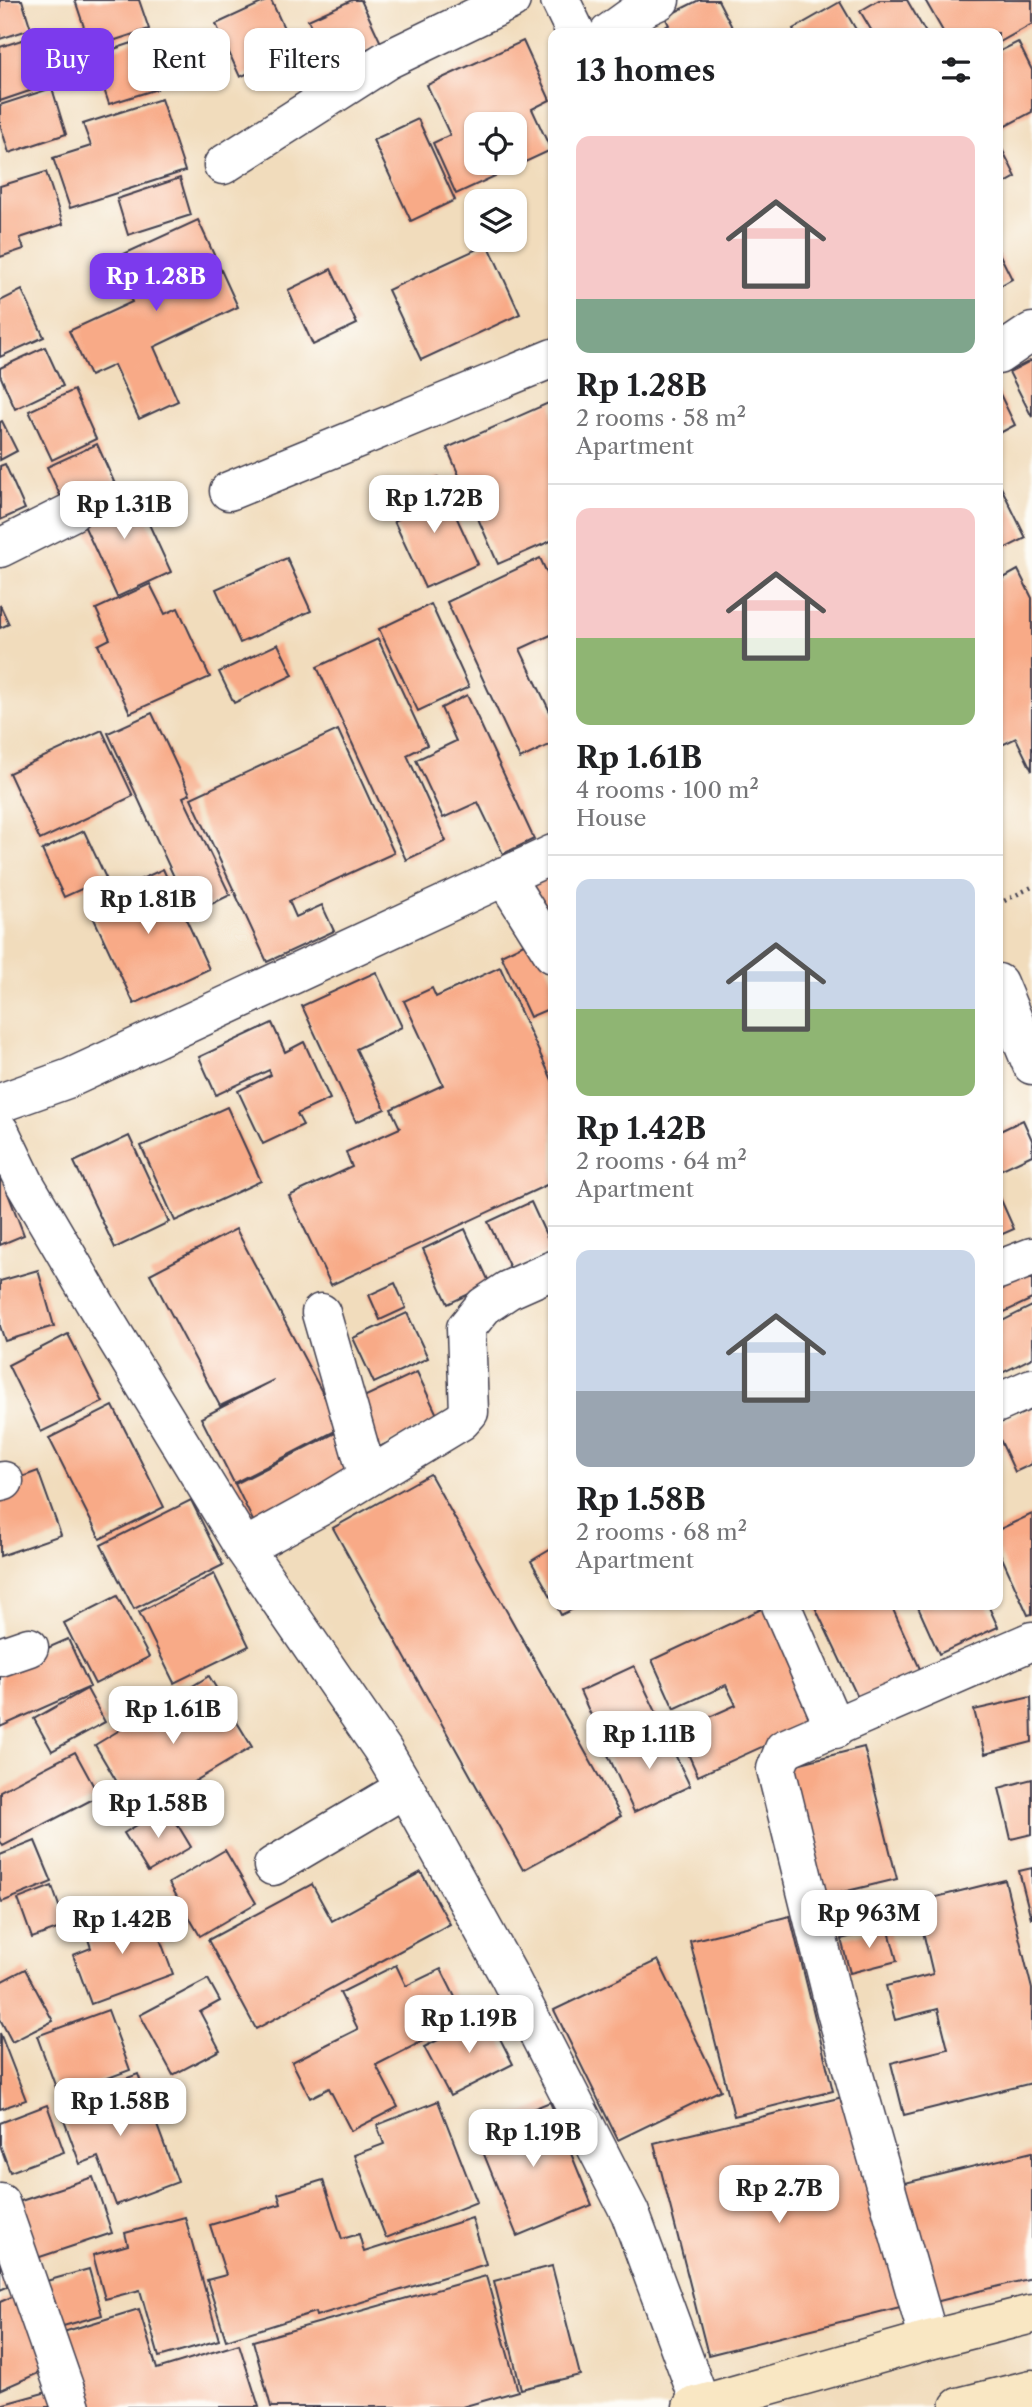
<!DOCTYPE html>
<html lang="en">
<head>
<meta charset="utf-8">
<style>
	:root { --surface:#fff; --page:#f6f6f6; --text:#202124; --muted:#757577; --line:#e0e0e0; --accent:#7c3aed }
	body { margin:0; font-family:"Libre Caslon Text",serif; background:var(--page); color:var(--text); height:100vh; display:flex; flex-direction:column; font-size:26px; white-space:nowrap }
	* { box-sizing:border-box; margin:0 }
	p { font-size:23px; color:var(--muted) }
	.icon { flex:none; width:38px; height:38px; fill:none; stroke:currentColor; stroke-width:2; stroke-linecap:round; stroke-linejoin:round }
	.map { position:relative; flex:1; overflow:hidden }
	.side { position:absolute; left:548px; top:28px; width:455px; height:1582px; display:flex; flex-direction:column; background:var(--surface); border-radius:14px; box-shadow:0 2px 5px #0004 }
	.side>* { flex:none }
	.hud { position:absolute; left:21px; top:28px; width:422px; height:63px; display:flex; gap:14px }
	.fabs { position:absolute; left:464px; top:112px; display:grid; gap:14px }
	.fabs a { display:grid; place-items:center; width:63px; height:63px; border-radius:14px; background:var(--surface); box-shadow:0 2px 5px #0004; font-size:35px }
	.price { position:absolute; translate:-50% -60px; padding:0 16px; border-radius:14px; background:#fff; color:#222; font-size:23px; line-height:46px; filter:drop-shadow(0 2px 4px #0008) }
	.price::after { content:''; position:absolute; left:50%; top:42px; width:21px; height:16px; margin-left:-10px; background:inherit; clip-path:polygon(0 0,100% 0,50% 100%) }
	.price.current { background:var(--accent); color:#fff }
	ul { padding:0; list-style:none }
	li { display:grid; align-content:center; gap:14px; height:371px; padding:0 28px }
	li+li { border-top:2px solid var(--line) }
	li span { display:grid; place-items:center; height:217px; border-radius:14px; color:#555 }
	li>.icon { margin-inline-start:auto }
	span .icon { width:126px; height:126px; fill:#fffc; stroke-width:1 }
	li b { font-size:30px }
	h2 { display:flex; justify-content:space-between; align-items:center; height:84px; padding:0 28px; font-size:30px }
	.chip { padding:0 24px; border-radius:14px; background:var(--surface); box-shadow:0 2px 5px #0004; font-size:24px; line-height:63px }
	.chip.current { background:var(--accent); color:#fff }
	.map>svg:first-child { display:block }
	.building { fill:#f8aa87; fill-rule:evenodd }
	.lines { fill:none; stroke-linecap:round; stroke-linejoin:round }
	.minor-casing { stroke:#413e4e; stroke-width:41 }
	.tertiary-casing { stroke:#413e4e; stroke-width:41 }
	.secondary-casing { stroke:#413e4e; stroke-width:41 }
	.path { stroke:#413e4e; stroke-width:4.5; stroke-dasharray:2 5; stroke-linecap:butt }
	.minor { stroke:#fff; stroke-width:38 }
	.tertiary { stroke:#fff; stroke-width:38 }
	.secondary { stroke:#f9e7c3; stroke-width:38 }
</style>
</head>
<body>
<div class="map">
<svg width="1032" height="2407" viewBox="0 0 1032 2407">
	<rect width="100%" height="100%" fill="#fdfcf7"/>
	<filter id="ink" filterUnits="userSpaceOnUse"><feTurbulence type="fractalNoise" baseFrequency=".0143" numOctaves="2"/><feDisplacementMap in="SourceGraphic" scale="14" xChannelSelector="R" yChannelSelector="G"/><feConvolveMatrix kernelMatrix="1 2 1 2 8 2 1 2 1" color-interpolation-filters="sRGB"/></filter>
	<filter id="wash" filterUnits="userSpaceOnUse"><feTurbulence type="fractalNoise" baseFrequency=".00686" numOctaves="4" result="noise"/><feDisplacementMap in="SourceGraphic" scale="28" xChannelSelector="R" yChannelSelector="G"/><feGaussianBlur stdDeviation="1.57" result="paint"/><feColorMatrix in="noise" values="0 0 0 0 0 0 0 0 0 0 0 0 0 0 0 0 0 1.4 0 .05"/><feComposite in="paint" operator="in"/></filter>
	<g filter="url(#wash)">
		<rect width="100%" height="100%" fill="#f1dcbc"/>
		<g id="blocks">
			<g class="building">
				<path d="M0,0H22L31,29L0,39Z"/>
				<path d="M75,0H139L149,29L91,48Z"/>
				<path d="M268,0H271L295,52L240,77L216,24Z"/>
				<path d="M352,0H361L381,43L330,66L308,20Z"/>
				<path d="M699,0H718L735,33H654L669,25L665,17Z"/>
				<path d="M879,0H907L926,33H873L860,11Z"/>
				<path d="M925,0H1032V24L998,43V33H944Z"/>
				<path d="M840,2L858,33H795L793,29Z"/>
				<path d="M34,36L50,84L0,101V47Z"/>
				<path d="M141,40L157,89L109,104L93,56Z"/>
				<path d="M523,41L550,100L532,109L551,150L456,194L433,143L450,135L427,85ZM476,124H514V163H476Z"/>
				<path d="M1018,42L1032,70V112L998,130V52Z"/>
				<path d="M52,88L66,134L9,153L0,124V105Z"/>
				<path d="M161,99L185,171L70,208L53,158L91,146L83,124Z"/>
				<path d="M418,119L455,200L411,221L373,140Z"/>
				<path d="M998,141L1016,177L998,187Z"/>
				<path d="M46,172L63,224L20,238L24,249L0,257V186Z"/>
				<path d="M180,178L191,215L128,235L117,199Z"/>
				<path d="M198,220L238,307L154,347L178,401L139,419L114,365L90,376L69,331L132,302L113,259Z"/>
				<path d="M488,244L520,314L421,360L388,290Z"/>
				<path d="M998,251L1012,279L998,287Z"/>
				<path d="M331,269L357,324L313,345L288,290Z"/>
				<path d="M22,290L44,337L0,357V301Z"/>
				<path d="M45,347L63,386L15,409L0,375V368Z"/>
				<path d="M1032,360V417L1009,372Z"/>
				<path d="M74,390L96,439L52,460L29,411Z"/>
				<path d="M998,390L1015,425L998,434Z"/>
				<path d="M553,401V540L498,564L447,448Z"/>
				<path d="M2,421L17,451L0,460V422Z"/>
				<path d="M97,444L115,484L65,506L47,467Z"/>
				<path d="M5,464L25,509L0,520V466Z"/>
				<path d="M438,477L478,564L425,588L394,521L413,512L404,493Z"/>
				<path d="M998,481L1026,538L998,552Z"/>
				<path d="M131,485L171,572L117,597L77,510Z"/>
				<path d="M287,558L311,611L240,643L216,589Z"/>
				<path d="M540,558L553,586V634L520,649L553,718V743L520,759L447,602Z"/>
				<path d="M1018,570L1032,598V771L1016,738L998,747V581Z"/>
				<path d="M150,584L165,614L178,608L210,677L130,713L98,645L110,639L96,609Z"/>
				<path d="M431,604L469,687L418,711L379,629Z"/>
				<path d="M0,605L9,624L0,628Z"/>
				<path d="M378,639L427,745L407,755L446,841L406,860L317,667Z"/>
				<path d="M278,644L293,675L234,703L219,672Z"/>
				<path d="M467,695L534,839L503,854L478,802L443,818L416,760L456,741L441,708Z"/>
				<path d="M152,713L190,794L183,797L230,895L191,914L108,733Z"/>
				<path d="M102,730L133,796L40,840L9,773Z"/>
				<path d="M338,730L394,853L289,901L296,917L322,905L334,931L267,962L191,798Z"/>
				<path d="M84,831L106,878L64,897L42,850Z"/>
				<path d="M163,869L209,969L134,1004L87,904Z"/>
				<path d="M548,871L551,878L553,877V909L539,915L524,883Z"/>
				<path d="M534,939L553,980V1007L530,1017L501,955Z"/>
				<path d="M500,967L553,1082V1182L331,1285L289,1196L352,1167L346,1152L400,1128L391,1109L443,1085L404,1001L432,988L436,997Z"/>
				<path d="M376,972L402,1027L356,1049L385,1109L356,1122L302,1006Z"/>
				<path d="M272,1023L285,1052L304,1042L330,1099L297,1114L303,1125L263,1144L238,1091L271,1075L269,1070L216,1095L199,1057Z"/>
				<path d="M227,1107L261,1181L175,1221L141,1146Z"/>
				<path d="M1023,1120L1032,1140V1155L998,1171V1132Z"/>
				<path d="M129,1136L169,1222L115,1248L74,1162Z"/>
				<path d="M0,1173L24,1235L0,1245Z"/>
				<path d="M998,1193L1014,1229L998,1236Z"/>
				<path d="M531,1202L553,1250L511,1270L488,1222Z"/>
				<path d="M236,1229L341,1428L234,1483L201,1418L274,1380L220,1406L150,1274Z"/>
				<path d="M465,1229L490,1284L448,1304L423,1249Z"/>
				<path d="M1032,1264V1299L998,1315V1280Z"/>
				<path d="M38,1270L54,1326L5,1341L0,1326V1281Z"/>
				<path d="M395,1283L406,1308L380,1320L369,1295Z"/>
				<path d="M1032,1306V1358L998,1375V1323Z"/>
				<path d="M407,1313L428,1358L374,1383L353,1338Z"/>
				<path d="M68,1334L103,1402L41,1432L8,1365Z"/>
				<path d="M417,1372L439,1419L375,1449L353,1402Z"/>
				<path d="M113,1406L164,1507L100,1539L49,1438Z"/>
				<path d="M1032,1408V1464L1015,1472L998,1435V1424Z"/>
				<path d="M341,1430L362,1469L255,1525L235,1484Z"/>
				<path d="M38,1471L61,1535L0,1556V1485Z"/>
				<path d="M430,1474L621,1816L523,1870L333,1528Z"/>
				<path d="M191,1500L223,1565L134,1609L101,1545Z"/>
				<path d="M1032,1514V1614L1028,1615L998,1549V1530Z"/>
				<path d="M553,1548V1600L531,1561Z"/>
				<path d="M214,1574L249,1646L174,1683L139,1612Z"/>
				<path d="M117,1596L149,1657L95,1684L64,1623Z"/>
				<path d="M556,1605H581L561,1615Z"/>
				<path d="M770,1605L823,1719L698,1776L678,1731L736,1705L726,1685L674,1709L652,1660Z"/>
				<path d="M814,1605H891L921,1671L859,1700Z"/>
				<path d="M917,1605H988L998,1627L939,1654Z"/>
				<path d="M68,1639L90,1687L0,1727V1669Z"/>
				<path d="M634,1666L658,1716L603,1742L580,1691Z"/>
				<path d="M209,1676L252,1747L137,1816L95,1745Z"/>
				<path d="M87,1689L105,1722L52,1751L34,1719Z"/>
				<path d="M1031,1697L1032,1742L985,1754L974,1710Z"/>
				<path d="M663,1729L690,1786L634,1812L608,1755Z"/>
				<path d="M864,1747L897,1879L818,1898L785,1767Z"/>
				<path d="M75,1752L99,1796L3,1846L0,1841V1791Z"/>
				<path d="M1032,1779V1834L1011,1839L999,1788Z"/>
				<path d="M167,1807L191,1847L148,1872L124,1833Z"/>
				<path d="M35,1841L52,1882L2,1902L0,1897V1855Z"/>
				<path d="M225,1850L256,1903L200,1936L169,1883Z"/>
				<path d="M1032,1868V1918H1031L1019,1871Z"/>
				<path d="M421,1872L450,1924L256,2029L208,1940L312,1884L332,1921Z"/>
				<path d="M1005,1880L1032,1989V2083L904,2115L891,2063L948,2049L938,2009L895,2020L886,1986L933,1974L916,1902Z"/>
				<path d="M52,1886L66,1926L32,1938L18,1899Z"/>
				<path d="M148,1907L173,1974L91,2004L73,1955L91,1948L85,1930Z"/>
				<path d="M790,1916L833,2091L734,2116L690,1941Z"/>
				<path d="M888,1927L897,1961L850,1973L841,1939Z"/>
				<path d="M658,1960L721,2090L618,2140L554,2010Z"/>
				<path d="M396,1965L406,1986L441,1969L466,2019L376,2065L398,2107L351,2131L329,2088L310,2098L292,2062L358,2029L340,1993Z"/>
				<path d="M25,1969L53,2021L12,2042L0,2019V1982Z"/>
				<path d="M208,1979L220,2001L200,2012L220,2050L173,2075L140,2015Z"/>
				<path d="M108,2010L130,2070L59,2096L37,2036Z"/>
				<path d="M488,2015L513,2064L450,2096L424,2047Z"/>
				<path d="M0,2033L26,2100L0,2109Z"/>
				<path d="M138,2074L178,2182L116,2205L98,2157L80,2164L58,2104Z"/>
				<path d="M851,2095L904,2306L708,2355L654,2143Z"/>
				<path d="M438,2101L477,2202L386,2238L354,2155L384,2144L377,2125Z"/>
				<path d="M550,2102L592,2205L517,2236L475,2132Z"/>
				<path d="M47,2105L64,2152L10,2172L0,2145V2123Z"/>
				<path d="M1032,2152V2278L927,2304L897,2185Z"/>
				<path d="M93,2177L112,2233L37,2258L18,2202Z"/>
				<path d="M323,2180L342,2239L359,2234L364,2252L472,2218L486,2264L316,2316L315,2312L226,2340L207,2280L226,2275L210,2225L281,2204L278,2194Z"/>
				<path d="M185,2217L219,2340L159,2357L140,2290L105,2299L93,2255L128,2245L125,2233Z"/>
				<path d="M0,2230L21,2281L0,2290Z"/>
				<path d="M552,2266L580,2375L521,2389L494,2281Z"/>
				<path d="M89,2269L102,2315L49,2330L36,2284Z"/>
				<path d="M486,2276L518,2391L462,2407H271L253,2341Z"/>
				<path d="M18,2294L50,2368L0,2390V2302Z"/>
				<path d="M139,2309L157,2369L239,2344L259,2407H83L60,2333Z"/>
				<path d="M58,2389L63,2407H0V2405Z"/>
			</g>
		</g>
	</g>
	<g filter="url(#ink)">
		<use href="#blocks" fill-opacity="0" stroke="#413e4e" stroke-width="2"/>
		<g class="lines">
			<g class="minor-casing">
				<g id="minor">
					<path d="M609,33L645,7L660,0"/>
					<path d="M223,165L387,60L511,0"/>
					<path d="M998,355L1032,332"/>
					<path d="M229,491L553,358"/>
					<path d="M0,548L72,512"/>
					<path d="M504,876L553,954"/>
					<path d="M0,1103L70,1078L553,854"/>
					<path d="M0,1132L25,1184L96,1305L244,1548L382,1749L405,1788L509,1976L630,2213L701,2405"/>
					<path d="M998,1270L1032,1257"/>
					<path d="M321,1313L368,1477"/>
					<path d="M998,1403L1032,1388"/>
					<path d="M0,1482L4,1481"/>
					<path d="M244,1548L321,1506L461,1421L469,1412L466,1328L484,1306L508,1290L553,1270"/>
					<path d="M781,1605L835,1729"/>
					<path d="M0,1657L29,1647"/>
					<path d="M273,1866L405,1788"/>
					<path d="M0,2203L71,2407"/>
					<path d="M929,2340L836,2012L776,1769L784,1749L1032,1641"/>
				</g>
			</g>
			<g class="tertiary-casing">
				<g id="tertiary">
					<path d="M560,0L576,33"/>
					<path d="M998,983L1032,1065"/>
				</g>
			</g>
			<g class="secondary-casing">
				<g id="secondary">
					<path d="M692,2407L929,2340L1032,2314"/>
					<path d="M959,2407L1032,2389"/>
				</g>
			</g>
			<path class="path" d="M998,904L1032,887"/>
			<use href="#minor" class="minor"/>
			<use href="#tertiary" class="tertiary"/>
			<use href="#secondary" class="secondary"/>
		</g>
	</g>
</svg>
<div class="fabs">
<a><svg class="icon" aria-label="locate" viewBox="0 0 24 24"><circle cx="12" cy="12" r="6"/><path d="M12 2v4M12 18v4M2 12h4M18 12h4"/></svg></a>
<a><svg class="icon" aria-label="layers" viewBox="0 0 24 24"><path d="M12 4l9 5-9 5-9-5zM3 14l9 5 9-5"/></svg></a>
</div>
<b class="price current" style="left:156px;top:313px">Rp 1.28B</b>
<b class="price" style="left:434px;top:535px">Rp 1.72B</b>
<b class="price" style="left:124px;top:541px">Rp 1.31B</b>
<b class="price" style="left:148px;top:936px">Rp 1.81B</b>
<b class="price" style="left:173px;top:1746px">Rp 1.61B</b>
<b class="price" style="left:649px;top:1771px">Rp 1.11B</b>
<b class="price" style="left:158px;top:1840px">Rp 1.58B</b>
<b class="price" style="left:869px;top:1950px">Rp 963M</b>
<b class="price" style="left:122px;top:1956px">Rp 1.42B</b>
<b class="price" style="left:469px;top:2055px">Rp 1.19B</b>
<b class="price" style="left:120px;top:2138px">Rp 1.58B</b>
<b class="price" style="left:533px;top:2169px">Rp 1.19B</b>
<b class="price" style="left:779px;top:2225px">Rp 2.7B</b>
<div class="hud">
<a class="chip current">Buy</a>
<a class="chip">Rent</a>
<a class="chip">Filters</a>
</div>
<section class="side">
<h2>13 homes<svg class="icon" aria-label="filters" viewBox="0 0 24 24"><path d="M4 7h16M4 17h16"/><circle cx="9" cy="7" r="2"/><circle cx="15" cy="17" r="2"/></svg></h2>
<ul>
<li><span style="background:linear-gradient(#f6c9c9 75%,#7fa58c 0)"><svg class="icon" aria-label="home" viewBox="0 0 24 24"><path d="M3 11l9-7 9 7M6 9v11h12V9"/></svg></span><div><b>Rp 1.28B</b><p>2 rooms · 58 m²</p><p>Apartment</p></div></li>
<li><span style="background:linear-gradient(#f6c9c9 60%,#8fb573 0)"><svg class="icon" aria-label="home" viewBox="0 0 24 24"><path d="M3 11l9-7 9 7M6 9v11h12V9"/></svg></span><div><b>Rp 1.61B</b><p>4 rooms · 100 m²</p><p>House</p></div></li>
<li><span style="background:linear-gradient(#c9d6e8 60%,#8fb573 0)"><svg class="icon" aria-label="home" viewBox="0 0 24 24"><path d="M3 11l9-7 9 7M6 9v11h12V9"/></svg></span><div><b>Rp 1.42B</b><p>2 rooms · 64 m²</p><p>Apartment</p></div></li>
<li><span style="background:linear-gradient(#c9d6e8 65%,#9aa5b1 0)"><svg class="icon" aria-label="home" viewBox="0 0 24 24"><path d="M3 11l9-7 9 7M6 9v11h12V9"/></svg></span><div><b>Rp 1.58B</b><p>2 rooms · 68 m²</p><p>Apartment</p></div></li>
</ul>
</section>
</div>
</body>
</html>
